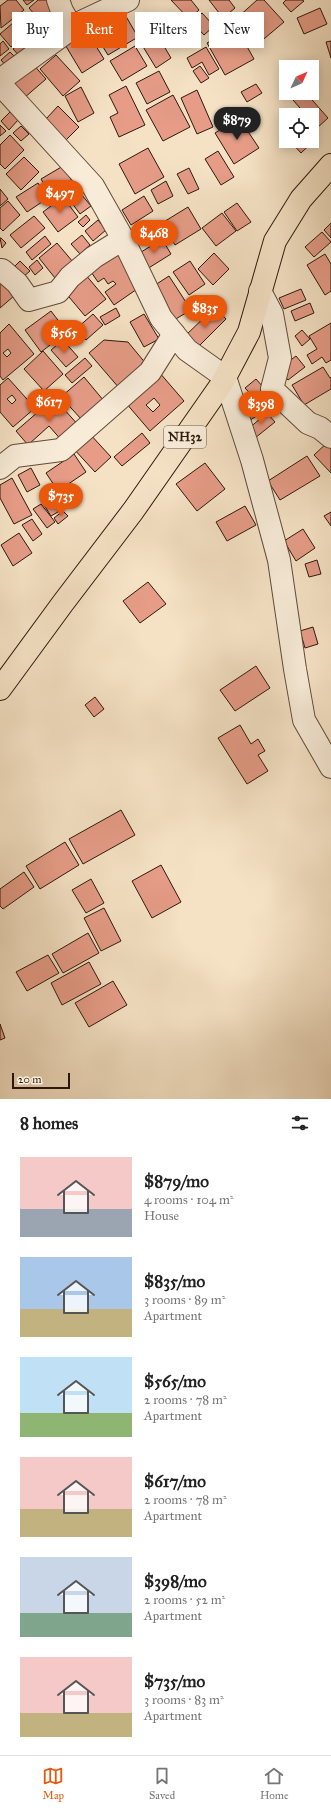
<!DOCTYPE html>
<html lang="en">
<head>
<meta charset="utf-8">
<style>
	:root { --surface:#fff; --page:#f6f6f6; --text:#222; --muted:#767676; --line:#e0e0e0; --accent:#ea580c }
	body { margin:0; font-family:"IM FELL Great Primer",serif; background:var(--page); color:var(--text); height:100vh; display:flex; flex-direction:column; font-size:15px; white-space:nowrap }
	* { box-sizing:border-box; margin:0 }
	p { font-size:13px; color:var(--muted) }
	.icon { flex:none; width:22px; height:22px; fill:none; stroke:currentColor; stroke-width:2; stroke-linecap:round; stroke-linejoin:round }
	.map { position:relative; height:1099px; overflow:hidden }
	.side { display:flex; flex-direction:column; background:var(--surface); flex:1 }
	.side>* { flex:none }
	.hud { position:absolute; left:12px; top:12px; width:307px; height:36px; display:flex; gap:8px }
	.needle { width:26px; rotate:46deg }
	.fabs { position:absolute; left:279px; top:60px; display:grid; gap:8px }
	.fabs a { display:grid; place-items:center; width:40px; height:40px; border-radius:0px; background:var(--surface); box-shadow:0 2px 10px #0003; font-size:20px }
	.scale { position:absolute; left:12px; bottom:10px; width:58px; box-sizing:border-box; padding-left:4px; border:2px solid #2d190c; border-top:0; font-size:11px; line-height:14px; white-space:nowrap; color:#2d190c; -webkit-text-stroke:3px #f8ecd9; paint-order:stroke }
	.price { position:absolute; translate:-50% -34px; padding:0 9px; border-radius:14px; background:var(--accent); color:#fff; font-size:13px; line-height:26px; filter:drop-shadow(0 1px 2px #0008) }
	.price::after { content:''; position:absolute; left:50%; top:24px; width:12px; height:9px; margin-left:-6px; background:inherit; clip-path:polygon(0 0,100% 0,50% 100%) }
	.price.on { background:#222; color:#fff }
	ul { padding:0; list-style:none }
	li { display:flex; align-items:center; gap:12px; height:100px; padding:0 20px }
	li span { display:grid; place-items:center; flex:none; width:112px; height:80px; border-radius:0px; color:#555 }
	li>.icon { margin-inline-start:auto }
	span .icon { width:48px; height:48px; fill:#fffc; stroke-width:1 }
	li b { font-size:17px }
	h2 { display:flex; justify-content:space-between; align-items:center; height:48px; padding:0 20px; font-size:17px }
	.tag { padding:0 14px; border-radius:0px; background:var(--surface); box-shadow:0 2px 10px #0003; font-size:14px; line-height:36px }
	.tag.on { background:var(--accent); color:#fff }
	.menu { display:flex; justify-content:space-around; align-items:center; height:56px; border-top:1px solid var(--line); background:var(--surface); font-size:11px; color:var(--muted) }
	.menu a { display:grid; justify-items:center; gap:2px }
	.menu .on { color:var(--accent) }
	.map>svg:first-child { display:block }
	.building { fill:#e69c87; stroke:#2d190c; fill-rule:evenodd }
	.lines { fill:none; stroke-linecap:round; stroke-linejoin:round }
	.minor-casing { stroke:#5f4b3a; stroke-width:24 }
	.major-casing { stroke:#2d190c; stroke-width:24 }
	.minor { stroke:#f8ecd9; stroke-width:22 }
	.major { stroke:#f5e2c5; stroke-width:22 }
	.labels { text-anchor:middle; dominant-baseline:central; stroke-width:3.5; stroke-linejoin:round; paint-order:stroke }
	.shield { fill:#f8ecd9; stroke:#6a584a; stroke-width:1 }
	.shield-label { font-size:13px; font-weight:bold; fill:#2d190c }
</style>
</head>
<body>
<div class="map">
<svg width="331" height="1099" viewBox="0 0 331 1099">
	<rect width="100%" height="100%" fill="#f5e2c5"/>
	<filter id="stains"><feTurbulence type="fractalNoise" baseFrequency=".005" numOctaves="4"/><feColorMatrix values="0 0 0 0 .2 0 0 0 0 .09 0 0 0 0 .02 0 0 0 .5 -.17"/></filter>
	<radialGradient id="worn" r=".72"><stop offset=".6" stop-color="#630" stop-opacity="0"/><stop offset="1" stop-color="#630" stop-opacity=".3"/></radialGradient>
	<g class="building">
		<path d="M8,0H16L24,10L1,28L0,6Z"/>
		<path d="M23,0H34L27,5Z"/>
		<path d="M38,0H47L55,10L41,22L29,8Z"/>
		<path d="M171,0H191L199,10L189,19Z"/>
		<path d="M209,0H229L235,8L223,18Z"/>
		<path d="M257,0H264L284,22L259,43L237,18Z"/>
		<path d="M286,0H302L304,1L291,12L283,3Z"/>
		<path d="M320,8L327,24L304,34L297,18Z"/>
		<path d="M26,12L38,25L11,47L0,34Z"/>
		<path d="M124,13L138,37L108,55L93,31Z"/>
		<path d="M202,13L214,26L204,35L192,22Z"/>
		<path d="M50,16L60,29L45,42L34,30Z"/>
		<path d="M236,27L254,59L225,75L207,43Z"/>
		<path d="M86,30L104,59L82,73L64,43Z"/>
		<path d="M155,31L171,58L156,68L139,40Z"/>
		<path d="M30,34L39,44L23,60L13,49Z"/>
		<path d="M3,41L9,49L0,56V44Z"/>
		<path d="M331,41V58L326,42Z"/>
		<path d="M135,46L147,66L122,81L110,61Z"/>
		<path d="M206,47L219,69L209,75L202,62L192,68L187,58Z"/>
		<path d="M10,52L17,59L7,67L1,60Z"/>
		<path d="M56,55L80,81L63,96L40,69Z"/>
		<path d="M31,62L46,79L24,98L10,82Z"/>
		<path d="M200,66L209,78L201,83L193,71Z"/>
		<path d="M159,71L170,92L147,104L136,83Z"/>
		<path d="M256,84L262,93L247,102L241,92Z"/>
		<path d="M126,86L145,125L119,137L110,117L118,113L109,95Z"/>
		<path d="M81,87L94,113L78,122L65,96Z"/>
		<path d="M197,90L213,127L197,134L181,98Z"/>
		<path d="M301,93H306L328,118L317,128L312,122V115H306L293,100Z"/>
		<path d="M173,95L190,127L163,141L146,110Z"/>
		<path d="M58,106L79,127L66,140L46,119Z"/>
		<path d="M10,112L18,120L9,130L1,121Z"/>
		<path d="M239,118L259,148L234,164L215,133Z"/>
		<path d="M0,125L6,131L0,136Z"/>
		<path d="M21,126L29,134L21,141L13,133Z"/>
		<path d="M312,128L319,136L301,153L290,141H312Z"/>
		<path d="M10,135L24,150L5,169L0,164V145Z"/>
		<path d="M148,148L164,177L135,194L119,164Z"/>
		<path d="M218,151L234,177L221,185L205,159Z"/>
		<path d="M24,157L39,172L21,190L6,174Z"/>
		<path d="M63,166L72,181L50,195L41,179Z"/>
		<path d="M189,168L199,189L188,194L177,174Z"/>
		<path d="M166,181L173,196L158,204L151,190Z"/>
		<path d="M38,183L48,198L27,212L16,197Z"/>
		<path d="M76,188L91,206L80,214L66,195Z"/>
		<path d="M0,189L8,199L0,206Z"/>
		<path d="M144,196L153,211L131,225L122,210Z"/>
		<path d="M63,197L78,217L58,232L43,212Z"/>
		<path d="M8,201L20,215L3,231L0,228V208Z"/>
		<path d="M237,203L251,222L237,231L224,212Z"/>
		<path d="M188,207L201,229L175,245L162,223Z"/>
		<path d="M222,213L236,231L216,246L202,228Z"/>
		<path d="M86,215L90,220L83,227L78,222Z"/>
		<path d="M34,216L45,228L21,248L10,235Z"/>
		<path d="M98,220L106,230L93,241L85,231Z"/>
		<path d="M331,223V238L324,230Z"/>
		<path d="M322,232L331,242L314,257L305,247Z"/>
		<path d="M82,235L90,245L80,254L71,244Z"/>
		<path d="M45,236L51,244L32,260L26,252Z"/>
		<path d="M0,238H1L6,243L2,248Z"/>
		<path d="M162,239L171,254L147,269L138,254Z"/>
		<path d="M57,243L73,262L55,278L39,258Z"/>
		<path d="M116,251L140,287L114,305L105,292L116,284L113,281L108,284L104,278L98,282L89,269Z"/>
		<path d="M214,253L229,269L213,285L198,269Z"/>
		<path d="M325,254L331,264V291L325,295L307,265Z"/>
		<path d="M37,260L43,268L35,275L29,267Z"/>
		<path d="M20,261L30,271L23,277L14,267Z"/>
		<path d="M190,261L205,284L189,295L173,272Z"/>
		<path d="M85,274L106,299L85,316L64,291Z"/>
		<path d="M169,276L191,310L174,320L152,287Z"/>
		<path d="M0,281L14,296L0,308Z"/>
		<path d="M301,289L306,300L284,309L279,298Z"/>
		<path d="M310,303L314,313L295,321L291,311Z"/>
		<path d="M215,307L226,319L195,350L183,338Z"/>
		<path d="M116,308L120,316L105,325L100,317Z"/>
		<path d="M51,311L67,332L41,352L25,330Z"/>
		<path d="M93,314L103,325L86,340L76,329Z"/>
		<path d="M144,314L159,339L144,347L130,322Z"/>
		<path d="M331,323V360L326,363L322,357L312,364L307,355L317,349L309,336Z"/>
		<path d="M9,324L34,354L3,380L0,376V333ZM8,349L11,353L7,357L3,353Z"/>
		<path d="M302,330L310,339L302,346L295,336Z"/>
		<path d="M63,340L78,357L66,367L51,350Z"/>
		<path d="M104,340L128,342L147,365L120,389L89,353Z"/>
		<path d="M43,351L63,374L44,391L24,369Z"/>
		<path d="M296,356L305,367L288,380L279,369Z"/>
		<path d="M85,358L92,366L72,383L65,375Z"/>
		<path d="M323,367L330,378L331,377V389L304,405L292,385Z"/>
		<path d="M159,372L184,401L150,431L125,402ZM154,398L160,405L153,412L146,405Z"/>
		<path d="M84,377L104,401L82,420L61,397Z"/>
		<path d="M8,378L35,408L13,427L0,412V385ZM12,395L16,400L12,404L7,399Z"/>
		<path d="M256,379L278,404L268,413L245,388Z"/>
		<path d="M54,398L80,427L63,442L49,426L28,445L16,431Z"/>
		<path d="M252,399L261,413L249,421L239,408Z"/>
		<path d="M267,413L275,422L255,438L248,429Z"/>
		<path d="M89,433L111,457L95,472L73,448Z"/>
		<path d="M142,433L150,443L122,466L114,457Z"/>
		<path d="M329,441L331,444V473L314,455Z"/>
		<path d="M74,454L86,472L58,491L46,473Z"/>
		<path d="M307,456L320,476L280,500L268,481Z"/>
		<path d="M205,463L225,489L197,511L176,484Z"/>
		<path d="M31,468L40,485L27,492L18,475Z"/>
		<path d="M12,478L32,515L14,524L0,498V485Z"/>
		<path d="M56,498L63,509L51,516L44,505Z"/>
		<path d="M41,504L55,522L47,528L33,509Z"/>
		<path d="M245,506L256,525L227,541L216,522Z"/>
		<path d="M63,511L68,516L58,524L54,518Z"/>
		<path d="M331,512V526L324,516Z"/>
		<path d="M32,519L42,534L33,541L22,525Z"/>
		<path d="M303,529L315,548L296,561L284,541Z"/>
		<path d="M19,533L32,553L13,566L1,545Z"/>
		<path d="M317,560L321,574L309,577L305,564Z"/>
		<path d="M148,582L166,604L140,623L123,601Z"/>
		<path d="M313,627L318,644L305,648L300,631Z"/>
		<path d="M256,666L270,688L235,711L220,690Z"/>
		<path d="M95,697L104,709L94,717L85,705Z"/>
		<path d="M240,725L251,744L258,739L265,751L258,755L268,771L247,784L218,738Z"/>
		<path d="M121,810L135,835L83,864L69,839Z"/>
		<path d="M65,842L79,865L40,889L26,866Z"/>
		<path d="M161,865L181,902L152,918L132,881Z"/>
		<path d="M24,872L34,887L3,909L0,906V889Z"/>
		<path d="M91,879L104,903L86,913L72,890Z"/>
		<path d="M104,908L121,941L101,951L84,918Z"/>
		<path d="M88,933L99,953L63,973L52,954Z"/>
		<path d="M48,955L59,973L27,991L16,972Z"/>
		<path d="M89,962L101,984L62,1005L51,983Z"/>
		<path d="M113,981L127,1005L89,1027L75,1003Z"/>
		<path d="M0,1024L5,1038L0,1040Z"/>
	</g>
	<g class="lines">
		<g class="minor-casing">
			<g id="minor">
				<path d="M58,0L62,11L72,28"/>
				<path d="M0,80L79,23L128,0"/>
				<path d="M0,84L93,186L123,239L161,318L187,350L225,377L252,460L279,560L295,669L304,720L331,767"/>
				<path d="M0,270H2L17,283L29,300L58,292L70,277L94,257L123,239"/>
				<path d="M260,291L272,314L280,358L272,389L308,423L320,428L331,437"/>
				<path d="M0,468L15,456L61,450L150,372L174,334"/>
			</g>
		</g>
		<g class="major-casing">
			<path id="major" d="M0,689L63,603L133,511L221,385L249,332L275,241L301,199L331,165"/>
		</g>
		<use href="#minor" class="minor"/>
		<use href="#major" class="major"/>
	</g>
	<g class="labels">
		<rect class="shield" x="164" y="426" width="42" height="22" rx="3"/>
		<g class="shield-label">
			<text x="185" y="437">NH32</text>
		</g>
	</g>
	<rect width="100%" height="100%" filter="url(#stains)"/>
	<rect width="100%" height="100%" fill="url(#worn)"/>
</svg>
<div class="fabs">
<a><svg class="needle" viewBox="-14 -14 28 28"><path d="M0-13l5 13h-10z" fill="#e53935"/><path d="M0 13l5-13h-10z" fill="#767676"/></svg></a>
<a><svg class="icon" aria-label="locate" viewBox="0 0 24 24"><circle cx="12" cy="12" r="6"/><path d="M12 2v4M12 18v4M2 12h4M18 12h4"/></svg></a>
</div>
<div class="scale">20 m</div>
<b class="price on" style="left:237px;top:141px">$879</b>
<b class="price" style="left:60px;top:214px">$497</b>
<b class="price" style="left:154px;top:254px">$468</b>
<b class="price" style="left:205px;top:329px">$835</b>
<b class="price" style="left:64px;top:354px">$565</b>
<b class="price" style="left:49px;top:423px">$617</b>
<b class="price" style="left:261px;top:425px">$398</b>
<b class="price" style="left:61px;top:517px">$735</b>
<div class="hud">
<a class="tag">Buy</a>
<a class="tag on">Rent</a>
<a class="tag">Filters</a>
<a class="tag">New</a>
</div>
</div>
<section class="side">
<h2>8 homes<svg class="icon" aria-label="filters" viewBox="0 0 24 24"><path d="M4 7h16M4 17h16"/><circle cx="9" cy="7" r="2"/><circle cx="15" cy="17" r="2"/></svg></h2>
<ul>
<li><span style="background:linear-gradient(#f6c9c9 65%,#9aa5b1 0)"><svg class="icon" aria-label="home" viewBox="0 0 24 24"><path d="M3 11l9-7 9 7M6 9v11h12V9"/></svg></span><div><b>$879/mo</b><p>4 rooms · 104 m²</p><p>House</p></div></li>
<li><span style="background:linear-gradient(#a9c7e8 65%,#c2b280 0)"><svg class="icon" aria-label="home" viewBox="0 0 24 24"><path d="M3 11l9-7 9 7M6 9v11h12V9"/></svg></span><div><b>$835/mo</b><p>3 rooms · 89 m²</p><p>Apartment</p></div></li>
<li><span style="background:linear-gradient(#bfe0f5 70%,#8fb573 0)"><svg class="icon" aria-label="home" viewBox="0 0 24 24"><path d="M3 11l9-7 9 7M6 9v11h12V9"/></svg></span><div><b>$565/mo</b><p>2 rooms · 78 m²</p><p>Apartment</p></div></li>
<li><span style="background:linear-gradient(#f6c9c9 65%,#c2b280 0)"><svg class="icon" aria-label="home" viewBox="0 0 24 24"><path d="M3 11l9-7 9 7M6 9v11h12V9"/></svg></span><div><b>$617/mo</b><p>2 rooms · 78 m²</p><p>Apartment</p></div></li>
<li><span style="background:linear-gradient(#c9d6e8 70%,#7fa58c 0)"><svg class="icon" aria-label="home" viewBox="0 0 24 24"><path d="M3 11l9-7 9 7M6 9v11h12V9"/></svg></span><div><b>$398/mo</b><p>2 rooms · 52 m²</p><p>Apartment</p></div></li>
<li><span style="background:linear-gradient(#f6c9c9 70%,#c2b280 0)"><svg class="icon" aria-label="home" viewBox="0 0 24 24"><path d="M3 11l9-7 9 7M6 9v11h12V9"/></svg></span><div><b>$735/mo</b><p>3 rooms · 83 m²</p><p>Apartment</p></div></li>
</ul>
</section>
<nav class="menu">
<a class="on"><svg class="icon" aria-label="map" viewBox="0 0 24 24"><path d="M3 6l6-2 6 2 6-2v14l-6 2-6-2-6 2zM9 4v14M15 6v14"/></svg>Map</a>
<a><svg class="icon" aria-label="saved" viewBox="0 0 24 24"><path d="M7 4h10v16l-5-4-5 4z"/></svg>Saved</a>
<a><svg class="icon" aria-label="home" viewBox="0 0 24 24"><path d="M3 11l9-7 9 7M6 9v11h12V9"/></svg>Home</a>
</nav>
</body>
</html>
